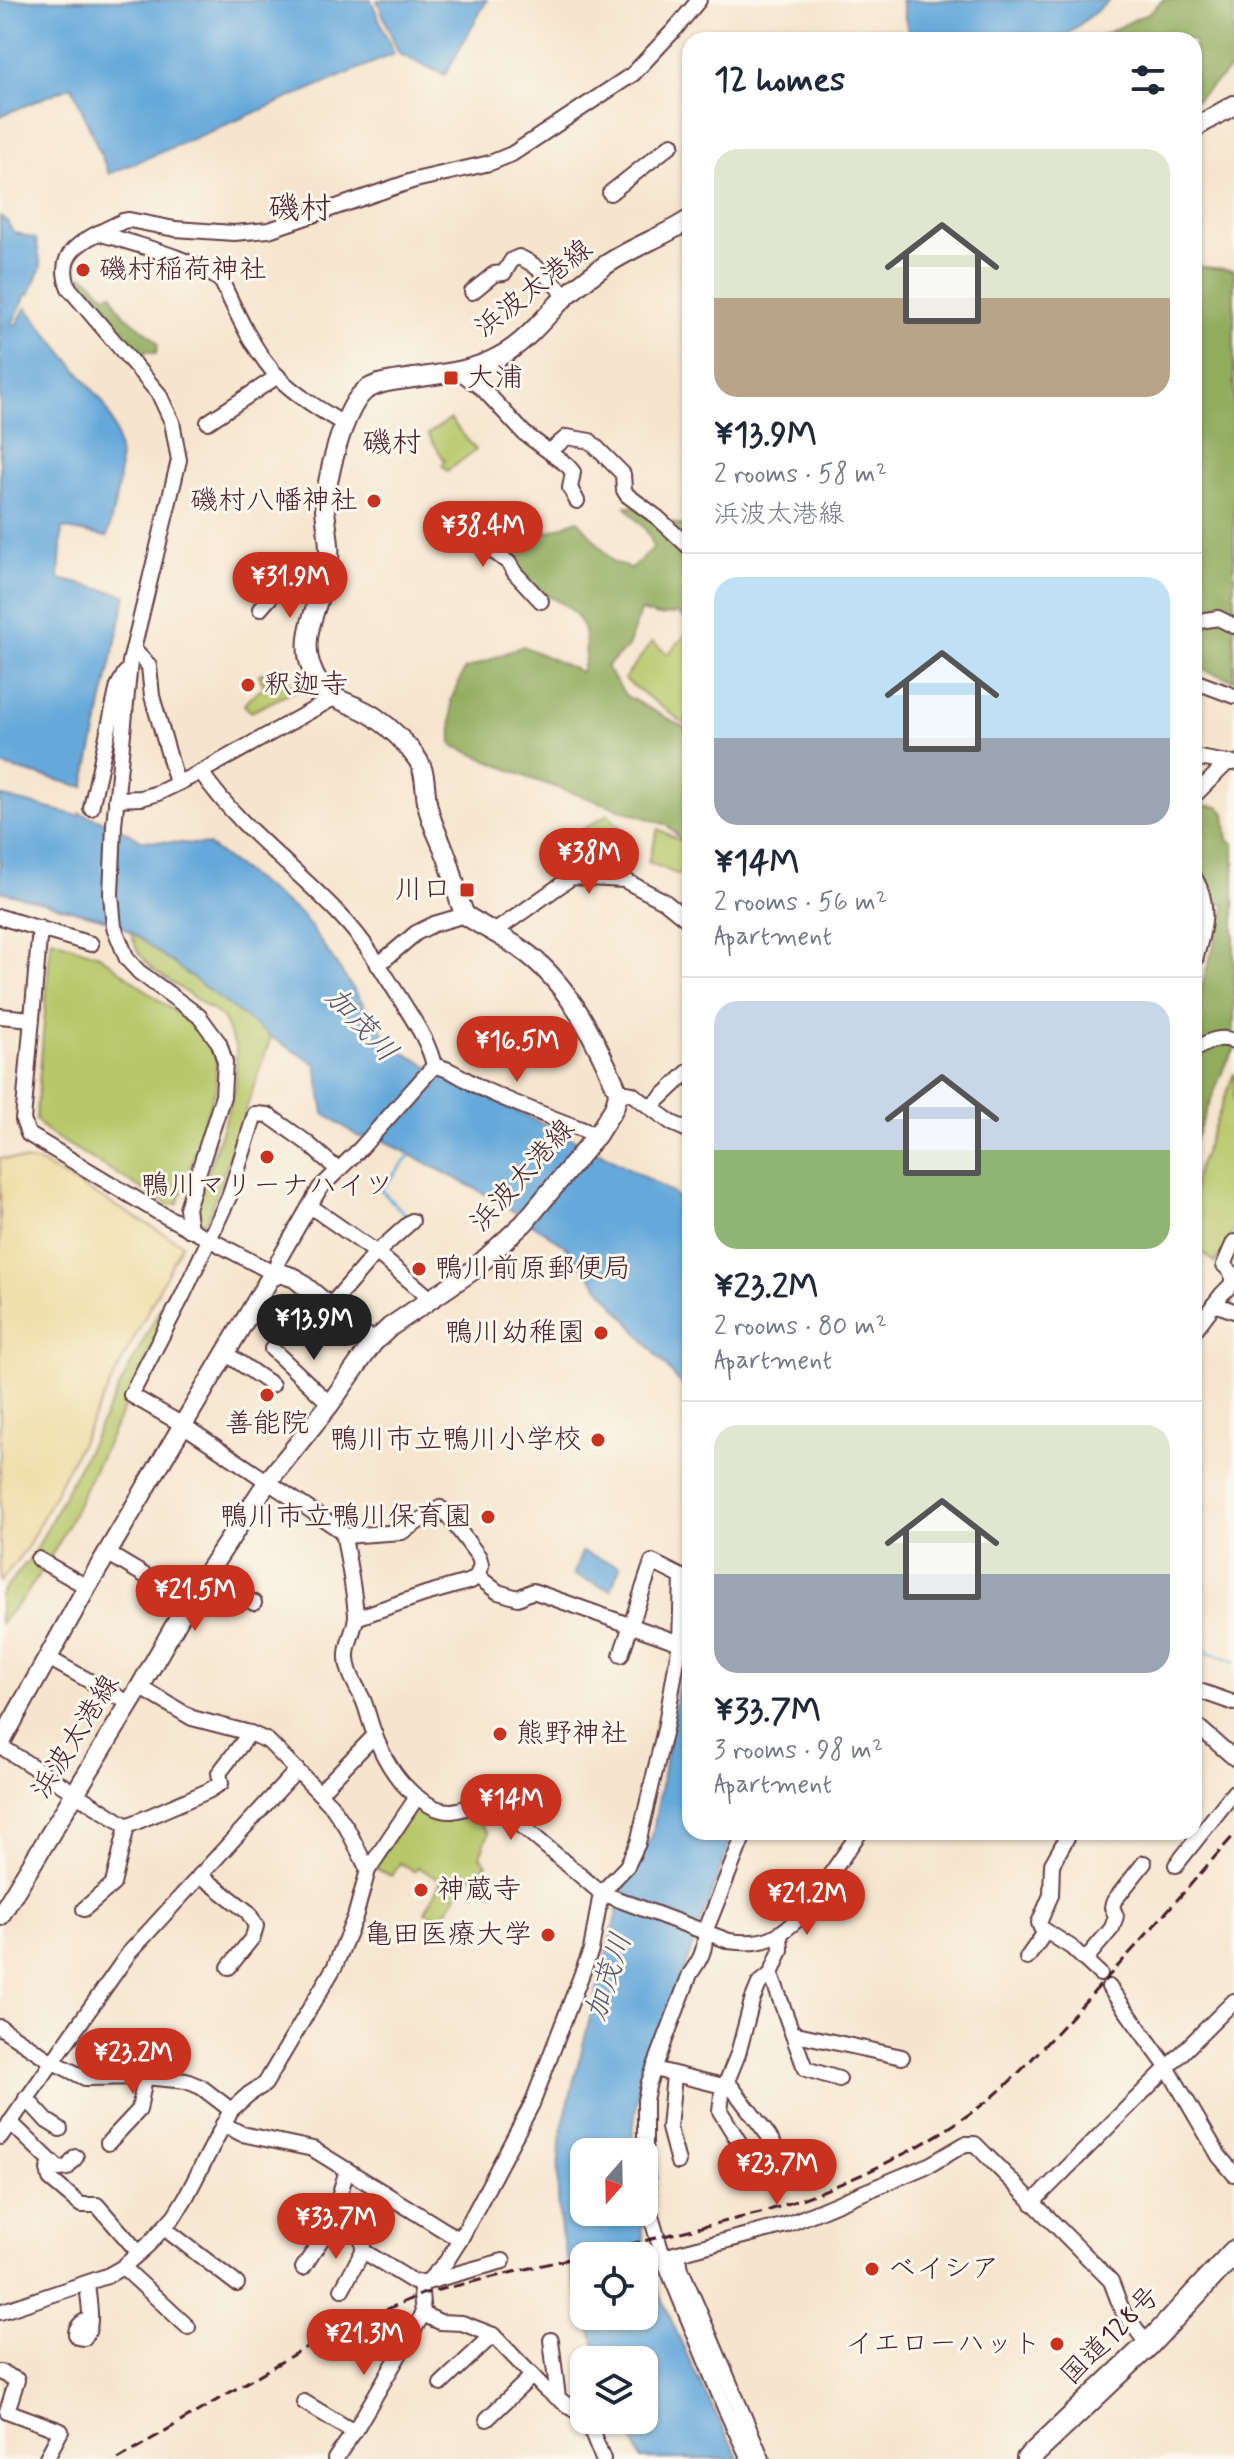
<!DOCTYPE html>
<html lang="en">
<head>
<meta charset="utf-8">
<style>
	:root { --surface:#fff; --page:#f6f6f7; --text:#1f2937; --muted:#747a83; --line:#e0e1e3; --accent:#c8321e }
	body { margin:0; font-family:Mynerve,"Klee One",sans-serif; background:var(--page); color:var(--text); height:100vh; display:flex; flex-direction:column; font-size:30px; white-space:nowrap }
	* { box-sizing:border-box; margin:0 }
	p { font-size:26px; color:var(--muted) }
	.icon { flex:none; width:44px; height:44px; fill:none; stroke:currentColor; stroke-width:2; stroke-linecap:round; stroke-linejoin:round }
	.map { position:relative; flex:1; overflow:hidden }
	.side { position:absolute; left:682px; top:32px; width:520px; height:1808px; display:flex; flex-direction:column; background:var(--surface); border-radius:24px; box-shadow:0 2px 6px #0004 }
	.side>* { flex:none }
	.needle { width:52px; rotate:200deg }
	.controls { position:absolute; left:570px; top:2138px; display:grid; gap:16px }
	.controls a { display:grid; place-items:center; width:88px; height:88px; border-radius:16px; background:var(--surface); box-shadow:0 2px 6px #0004; font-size:40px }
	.price { position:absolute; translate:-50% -68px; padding:0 18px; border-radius:28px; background:var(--accent); color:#fff; font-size:26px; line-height:52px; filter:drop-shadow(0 2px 4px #0008) }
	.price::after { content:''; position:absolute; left:50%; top:48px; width:24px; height:18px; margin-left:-12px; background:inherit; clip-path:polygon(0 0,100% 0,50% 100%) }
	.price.current { background:#222; color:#fff }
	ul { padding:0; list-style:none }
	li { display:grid; align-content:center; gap:16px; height:424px; padding:0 32px }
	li+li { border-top:2px solid var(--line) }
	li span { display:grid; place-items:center; height:248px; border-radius:24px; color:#555 }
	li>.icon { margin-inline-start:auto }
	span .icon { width:144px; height:144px; fill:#fffc; stroke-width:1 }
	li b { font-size:34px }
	h2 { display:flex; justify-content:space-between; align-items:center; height:96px; padding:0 32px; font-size:34px }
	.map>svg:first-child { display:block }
	.green { fill:#b7c769; stroke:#80734a; stroke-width:2 }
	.forest { fill:#91ac5d; stroke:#6e6644; stroke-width:2 }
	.sand { fill:#eeda9e; stroke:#9c7c64; stroke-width:2 }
	.water { fill:#65a8da; stroke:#586482; stroke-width:2 }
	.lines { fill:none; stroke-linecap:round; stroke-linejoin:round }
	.stream { stroke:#65a8da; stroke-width:3 }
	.minor-casing { stroke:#643d43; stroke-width:18 }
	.major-casing { stroke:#643d43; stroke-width:22 }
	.highway-casing { stroke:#643d43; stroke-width:26 }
	.minor { stroke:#fff; stroke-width:14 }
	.major { stroke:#fff; stroke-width:18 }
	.highway { stroke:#fff; stroke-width:22 }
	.rail { stroke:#4a1f2b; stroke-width:3; stroke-dasharray:12 6; stroke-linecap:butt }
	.poi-dot { fill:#c8321e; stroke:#fbf7ec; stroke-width:3 }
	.labels { text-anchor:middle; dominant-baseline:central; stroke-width:6; stroke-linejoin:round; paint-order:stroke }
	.poi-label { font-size:28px; fill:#4a1f2b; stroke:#fbf7ec; text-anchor:start }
	.street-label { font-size:28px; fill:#4a1f2b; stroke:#fbf7ec }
	.neighbourhood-label { font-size:30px; fill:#4a1f2b; stroke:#fbf7ec }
	.water-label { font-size:30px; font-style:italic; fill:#555671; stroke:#fbf7ec }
	.quarter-label { font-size:32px; fill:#4a1f2b; stroke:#fbf7ec }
</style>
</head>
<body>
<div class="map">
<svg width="1234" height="2459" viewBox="0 0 1234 2459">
	<rect width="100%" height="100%" fill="#fbf7ec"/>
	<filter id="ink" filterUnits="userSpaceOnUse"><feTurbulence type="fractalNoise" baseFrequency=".0125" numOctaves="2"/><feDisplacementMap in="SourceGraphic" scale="16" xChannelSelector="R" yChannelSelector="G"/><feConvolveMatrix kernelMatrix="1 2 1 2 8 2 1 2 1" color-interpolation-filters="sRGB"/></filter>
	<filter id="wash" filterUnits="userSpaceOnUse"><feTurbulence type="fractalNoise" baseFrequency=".006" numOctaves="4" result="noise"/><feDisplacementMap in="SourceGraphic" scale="32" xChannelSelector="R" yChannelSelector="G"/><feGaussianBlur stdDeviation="1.8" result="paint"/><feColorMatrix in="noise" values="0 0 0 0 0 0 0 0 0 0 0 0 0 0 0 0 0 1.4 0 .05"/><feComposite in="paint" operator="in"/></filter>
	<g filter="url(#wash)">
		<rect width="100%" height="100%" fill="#f6e5ce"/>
		<g class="green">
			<path d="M450,419L476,450L447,471L442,465L445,461L428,434Z"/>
			<path d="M690,630V707L685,724L624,679L652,642L668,654Z"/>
			<path d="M282,666L294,691L251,712L244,705L249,698L264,687L259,674Z"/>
			<path d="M608,814L627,835L628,852L603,872L600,856L605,851L583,829Z"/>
			<path d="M658,829L690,846V863L679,875L648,862Z"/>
			<path d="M130,931L271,1037L206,1224L196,1219L197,1206L236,1085V1048L222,1017L152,969L138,952Z"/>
			<path d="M51,939L99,955L201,1032L216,1059V1087L178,1204L169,1205L47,1132L36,1120Z"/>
			<path d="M1234,1073V1227L1225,1249L1215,1263L1194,1244V1180Z"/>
			<path d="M195,1240L202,1246L59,1543L26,1595L0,1623V1595L35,1552Z"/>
			<path d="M422,1805C440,1818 449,1823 472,1814L489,1833L480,1856L487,1864L465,1881L442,1919L425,1912L441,1881L418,1867L415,1872L400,1863L391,1876L375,1868L413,1807Z"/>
		</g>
		<g class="forest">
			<path d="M1163,0H1234V66L1194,102V40H1093L1150,12Z"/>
			<path d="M1194,266L1234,270V680L1194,667Z"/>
			<path d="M82,275C93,280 97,289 106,295L112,293C115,300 117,307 122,312C134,325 148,329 158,344L156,354L148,351L142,357L137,356L85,293L78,278Z"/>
			<path d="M626,506H633L645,515L690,528V624L678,613L659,616L640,611L628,647L606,667L626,696L687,729L690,722V848L667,825L529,778L452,745L451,700L464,670L523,646L581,672C589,652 588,622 569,608C559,600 545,597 536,588C521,575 513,558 504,541C522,523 526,523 549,532L578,520L613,562L631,569L653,548C649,526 637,524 626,506Z"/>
			<path d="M1194,804L1219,807L1225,813L1228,840L1234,844V1051L1225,1065L1195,1140L1194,1012L1226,905L1194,896Z"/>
		</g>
		<path class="sand" d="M0,1158L38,1162L182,1244L28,1546L0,1582Z"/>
		<g class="water">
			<path d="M0,0H371L394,54L109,174L72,86L0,116Z"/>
			<path d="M377,0H487L445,75L399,54Z"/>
			<path d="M901,0H1110L1069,33L1047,40H910Z"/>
			<path d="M0,216L6,220L13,232L36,239L41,267L29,295H26L12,324L16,325L26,307L103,402C130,451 119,486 107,537L62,528L59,579L126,595L84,787L0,765Z"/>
			<path d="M0,796L79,816L80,813L106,822L141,840L208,845L303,916L393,1047L443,1074L605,1155L671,1192L690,1207V1395L565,1246L493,1198L379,1138L359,1137L324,1113L316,1064L271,1037L130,931L101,918L0,891Z"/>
			<path d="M582,1552L620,1566L611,1590L573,1575Z"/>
			<path d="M690,1577V1832H734L637,2099L633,2135L634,2152H584V2212H641L646,2264L696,2375L739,2459H641L625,2420H644V2360H601L585,2316H644V2256H584V2312C577,2290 569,2268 564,2246C555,2208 557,2167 562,2128L622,1892L652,1837L687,1637Z"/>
		</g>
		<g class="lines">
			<g class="stream">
				<path d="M408,1217L381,1190L411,1154"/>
				<path d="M1194,1647L1234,1662"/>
			</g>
		</g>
	</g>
	<g filter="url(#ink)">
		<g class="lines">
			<g class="minor-casing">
				<g id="minor">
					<path d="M610,193L672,144"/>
					<path d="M99,233C133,244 197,259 222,282C237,314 254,352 279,378C298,397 323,411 345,425"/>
					<path d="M472,292L494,274L504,273L512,260L519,257C538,265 553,281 566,297"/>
					<path d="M457,370L483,389L524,433L567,465L573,472L570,488L577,501"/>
					<path d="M208,422L278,376"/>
					<path d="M550,451L567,437L590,441L623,474L624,490L627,495L658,518L690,548"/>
					<path d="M437,517L458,525L509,563L515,573L541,601"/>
					<path d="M260,609L281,585"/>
					<path d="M1194,622L1218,618L1234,626"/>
					<path d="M133,649L149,666L152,696L177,783"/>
					<path d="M1194,681L1234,696"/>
					<path d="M1194,757L1227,763"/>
					<path d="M1194,796L1227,763H1234"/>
					<path d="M116,799L141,798L158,793L199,773L334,698"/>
					<path d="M91,808L118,686L125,673"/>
					<path d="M1194,877C1212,905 1203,933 1194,963"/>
					<path d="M0,917L91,944"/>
					<path d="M40,928L23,1120L28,1134L156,1211L275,1274L278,1261L320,1188L361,1148L434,1066C429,1042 414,1021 401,1000C383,971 365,941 341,916C295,867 239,828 201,772"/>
					<path d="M494,932L572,877L624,880L664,901L690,922"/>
					<path d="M378,965L416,933L434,924L465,915"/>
					<path d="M0,1016L32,1019"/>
					<path d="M1194,1050C1207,1042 1219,1035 1234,1041"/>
					<path d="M434,1066C452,1068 469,1083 485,1090C522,1107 560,1121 597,1135"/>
					<path d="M618,1095L626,1093L632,1094L672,1123L690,1131"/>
					<path d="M651,1107L690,1070"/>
					<path d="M338,1170L306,1142L268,1115L255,1114L229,1197L183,1295L131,1395L183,1425L340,1530L344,1536C348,1562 354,1589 356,1615C356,1629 346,1643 347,1657C347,1673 358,1688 364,1702C369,1716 372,1730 378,1743C389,1769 407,1794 433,1807C462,1821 474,1793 502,1809L601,1893L729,1941C764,1946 779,1938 803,1914L860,1832"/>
					<path d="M310,1206L377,1253L431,1299"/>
					<path d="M190,1230L187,1208L223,1096L225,1062L219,1043L199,1016L139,972L127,959L114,927L111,894L114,825L130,662L179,460L172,422L159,394L69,288C52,247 93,237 123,221L129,220L175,229L234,233L269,230L415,180L490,163L512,154L633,74L675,29L699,0"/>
					<path d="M1214,1304L1234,1311"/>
					<path d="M330,1306L374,1255L412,1221"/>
					<path d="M1194,1331L1222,1294L1232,1284V1273L1224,1265L1234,1242"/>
					<path d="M272,1349L330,1404"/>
					<path d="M224,1352L272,1385"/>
					<path d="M344,1536L402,1532L440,1508L446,1513L479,1557L481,1565L477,1576L471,1581L425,1594L356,1618"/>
					<path d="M107,1553L149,1578L190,1599"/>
					<path d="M38,1559L87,1587"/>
					<path d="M206,1573L254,1603"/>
					<path d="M477,1576L498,1592L518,1598L533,1591L680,1643"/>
					<path d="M48,1658L129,1703"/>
					<path d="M140,1687L192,1718L250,1733L268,1741L331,1805L348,1830L368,1870"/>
					<path d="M1194,1689L1234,1703"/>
					<path d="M1194,1723L1234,1758"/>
					<path d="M0,1746L127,1826"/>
					<path d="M319,1793L375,1735"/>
					<path d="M745,1832L705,1932C706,1950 700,1960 690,1974L649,2082L645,2100V2156L651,2216L663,2257L725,2408L749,2459"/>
					<path d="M1070,1832L1052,1864L1051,1895L1039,1923L1041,1928L1071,1947L1100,1974"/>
					<path d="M1176,1865L1234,1792"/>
					<path d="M200,1875L248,1912L256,1926L253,1937L229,1967"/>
					<path d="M84,1909L113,1884L127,1826L208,1791L221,1783L219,1773L250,1733"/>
					<path d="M780,1935L781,1950L771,1974L803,2063L806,2069L839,2079"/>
					<path d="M1027,1958L1046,1931"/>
					<path d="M1085,1960L1112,1928L1116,1916L1112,1907L1114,1901L1144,1863"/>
					<path d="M1109,1987L1167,2067L1219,2156L1234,2174"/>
					<path d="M0,2027L51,2061L85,2078L145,2077L186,2081L201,2087L231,2110"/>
					<path d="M792,2033L902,2057"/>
					<path d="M654,2069L723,2086"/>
					<path d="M674,2075L669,2128L678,2162"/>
					<path d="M727,2081L768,2135L782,2158L794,2152"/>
					<path d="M26,2098L47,2121L60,2129"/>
					<path d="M10,2122L59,2169L67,2168L76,2157"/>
					<path d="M223,2124L242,2134L313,2149L460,2240"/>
					<path d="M0,2137L129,1953L297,1770"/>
					<path d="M108,2143L139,2110L145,2077"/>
					<path d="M52,2164L48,2169L50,2179L81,2205H97L139,2253"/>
					<path d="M761,2178L720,2111L723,2086L727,2081L738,2054L752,2001L759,1984L771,1974"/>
					<path d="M380,2191L362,2220L363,2251L414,2282H427L503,2261"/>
					<path d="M1032,2203L1234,2001"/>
					<path d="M164,2228L237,2284"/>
					<path d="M678,2253L681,2269L762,2459"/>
					<path d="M663,2257L786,2225L931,2164L965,2144H975L1111,2281L1122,2310L1148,2345"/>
					<path d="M123,2267L188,2327"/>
					<path d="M303,2268L330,2226L347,2170"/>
					<path d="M427,2282L446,2262L460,2240L532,2104L591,1950L601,1893L627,1866L638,1843L665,1729L680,1643L682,1577L652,1562L621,1655"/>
					<path d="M87,2283C88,2299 95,2327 84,2338L78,2337L76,2334C76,2327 82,2321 89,2320"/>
					<path d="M342,2289L363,2251"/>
					<path d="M0,2312L107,2276L123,2267L148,2245L175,2215L186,2197L231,2110L249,2094L265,2084L335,1966L355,1917L368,1870L417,1797"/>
					<path d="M423,2314L440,2322L462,2323L493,2335L545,2389L584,2417"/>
					<path d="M551,2340L558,2398"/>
					<path d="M0,2372L17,2380L7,2411L61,2431L46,2459"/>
					<path d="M441,2384L493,2335"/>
					<path d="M304,2402L354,2432"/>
					<path d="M487,2419L532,2376"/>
					<path d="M587,2420L603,2459"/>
					<path d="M335,2459L354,2432L423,2314L420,2283"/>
				</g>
			</g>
			<g class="major-casing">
				<g id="major">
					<path d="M1194,128L1234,105"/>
					<path d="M0,1744L87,1587L270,1278L280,1273L295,1278L373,1343"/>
					<path d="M0,1916L140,1687L190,1599L268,1481L330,1404L373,1343L390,1327L472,1271L524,1223L597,1135L614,1108L618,1095L617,1089C596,1041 571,988 529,955C509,939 486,929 465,915C457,899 455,881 449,863C443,844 432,827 428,807C424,791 427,774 418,760C407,744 391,728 375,717C348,698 324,704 311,667C299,634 321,601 328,568C332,549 326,528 325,508C325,482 344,405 366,390C380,381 397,381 413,378C442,374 474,371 500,356C523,344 541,322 558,304C571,291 586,279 600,269C628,248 662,238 690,219"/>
				</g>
			</g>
			<g class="highway-casing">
				<path id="highway" d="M1028,2459L1148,2345L1234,2252"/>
			</g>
			<use href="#minor" class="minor"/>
			<use href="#major" class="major"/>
			<use href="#highway" class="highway"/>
			<path class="rail" d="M118,2459L301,2350L335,2332L422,2294L760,2213C839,2188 914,2155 982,2105C1013,2082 1038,2052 1064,2024C1122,1963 1178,1899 1234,1835"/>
		</g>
	</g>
	<g class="poi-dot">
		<circle cx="83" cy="270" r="8"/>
		<rect x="443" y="370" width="16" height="16" rx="4"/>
		<circle cx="374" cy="501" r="8"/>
		<circle cx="248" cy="685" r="8"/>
		<rect x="459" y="882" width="16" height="16" rx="4"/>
		<circle cx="267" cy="1157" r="8"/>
		<circle cx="419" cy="1269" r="8"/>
		<circle cx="601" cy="1333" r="8"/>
		<circle cx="267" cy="1395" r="8"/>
		<circle cx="598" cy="1440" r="8"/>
		<circle cx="488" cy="1517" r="8"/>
		<circle cx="500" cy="1734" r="8"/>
		<circle cx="421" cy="1890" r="8"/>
		<circle cx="548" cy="1935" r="8"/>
		<circle cx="872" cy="2269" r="8"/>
		<circle cx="1057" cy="2344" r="8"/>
	</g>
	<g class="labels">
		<g class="poi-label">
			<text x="99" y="270">磯村稲荷神社</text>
			<text x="467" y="378">大浦</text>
			<text x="358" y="501" text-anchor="end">磯村八幡神社</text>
			<text x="264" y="685">釈迦寺</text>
			<text x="451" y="890" text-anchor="end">川口</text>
			<text x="267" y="1186" text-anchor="middle">鴨川マリーナハイツ</text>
			<text x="435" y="1269">鴨川前原郵便局</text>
			<text x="585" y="1333" text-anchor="end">鴨川幼稚園</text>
			<text x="267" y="1424" text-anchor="middle">善能院</text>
			<text x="582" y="1440" text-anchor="end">鴨川市立鴨川小学校</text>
			<text x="472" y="1517" text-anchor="end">鴨川市立鴨川保育園</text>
			<text x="516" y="1734">熊野神社</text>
			<text x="437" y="1890">神蔵寺</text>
			<text x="532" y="1935" text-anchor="end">亀田医療大学</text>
			<text x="888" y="2269">ベイシア</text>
			<text x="1041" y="2344" text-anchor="end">イエローハット</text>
		</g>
		<g class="street-label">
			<text transform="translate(534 289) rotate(-38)">浜波太港線</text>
			<text transform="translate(523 1176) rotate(-48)">浜波太港線</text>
			<text transform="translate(76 1737) rotate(-58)">浜波太港線</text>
			<text transform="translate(1111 2336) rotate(-45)">国道128号</text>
		</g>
		<g class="neighbourhood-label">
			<text x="392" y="443">磯村</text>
		</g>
		<g class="water-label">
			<text transform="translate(361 1025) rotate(47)">加茂川</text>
			<text transform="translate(609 1977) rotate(-72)">加茂川</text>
		</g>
		<g class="quarter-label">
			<text x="300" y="209">磯村</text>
		</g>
	</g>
</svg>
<div class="controls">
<a><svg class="needle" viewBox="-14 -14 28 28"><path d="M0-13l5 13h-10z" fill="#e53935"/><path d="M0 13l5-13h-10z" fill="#747a83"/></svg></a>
<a><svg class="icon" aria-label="locate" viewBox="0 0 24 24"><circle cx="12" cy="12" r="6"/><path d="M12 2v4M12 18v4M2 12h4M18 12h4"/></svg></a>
<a><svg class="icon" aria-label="layers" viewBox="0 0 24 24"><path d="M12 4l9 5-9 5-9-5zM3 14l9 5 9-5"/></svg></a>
</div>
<b class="price" style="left:483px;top:569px">¥38.4M</b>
<b class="price" style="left:290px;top:620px">¥31.9M</b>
<b class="price" style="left:589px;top:896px">¥38M</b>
<b class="price" style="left:517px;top:1084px">¥16.5M</b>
<b class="price current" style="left:314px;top:1362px">¥13.9M</b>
<b class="price" style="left:195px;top:1633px">¥21.5M</b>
<b class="price" style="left:511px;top:1842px">¥14M</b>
<b class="price" style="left:807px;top:1937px">¥21.2M</b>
<b class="price" style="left:133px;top:2096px">¥23.2M</b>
<b class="price" style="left:777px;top:2207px">¥23.7M</b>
<b class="price" style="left:336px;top:2261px">¥33.7M</b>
<b class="price" style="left:364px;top:2377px">¥21.3M</b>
<section class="side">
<h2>12 homes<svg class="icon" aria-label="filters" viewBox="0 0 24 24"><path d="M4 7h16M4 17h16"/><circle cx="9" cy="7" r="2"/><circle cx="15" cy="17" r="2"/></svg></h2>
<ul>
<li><span style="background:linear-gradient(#dfe7d0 60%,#b9a48a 0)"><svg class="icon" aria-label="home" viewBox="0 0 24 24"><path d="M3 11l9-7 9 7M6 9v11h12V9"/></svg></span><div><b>¥13.9M</b><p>2 rooms · 58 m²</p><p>浜波太港線</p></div></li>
<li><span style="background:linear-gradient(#bfe0f5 65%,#9aa5b1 0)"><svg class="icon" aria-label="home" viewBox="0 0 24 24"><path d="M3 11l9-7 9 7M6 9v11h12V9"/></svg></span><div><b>¥14M</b><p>2 rooms · 56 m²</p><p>Apartment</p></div></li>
<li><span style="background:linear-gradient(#c9d6e8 60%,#8fb573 0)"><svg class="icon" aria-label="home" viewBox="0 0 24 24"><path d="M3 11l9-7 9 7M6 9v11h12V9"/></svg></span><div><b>¥23.2M</b><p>2 rooms · 80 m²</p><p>Apartment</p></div></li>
<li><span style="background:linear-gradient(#dfe7d0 60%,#9aa5b1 0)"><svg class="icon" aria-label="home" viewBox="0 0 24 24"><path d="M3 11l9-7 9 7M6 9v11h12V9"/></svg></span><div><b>¥33.7M</b><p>3 rooms · 98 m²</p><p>Apartment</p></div></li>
</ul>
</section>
</div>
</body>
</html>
